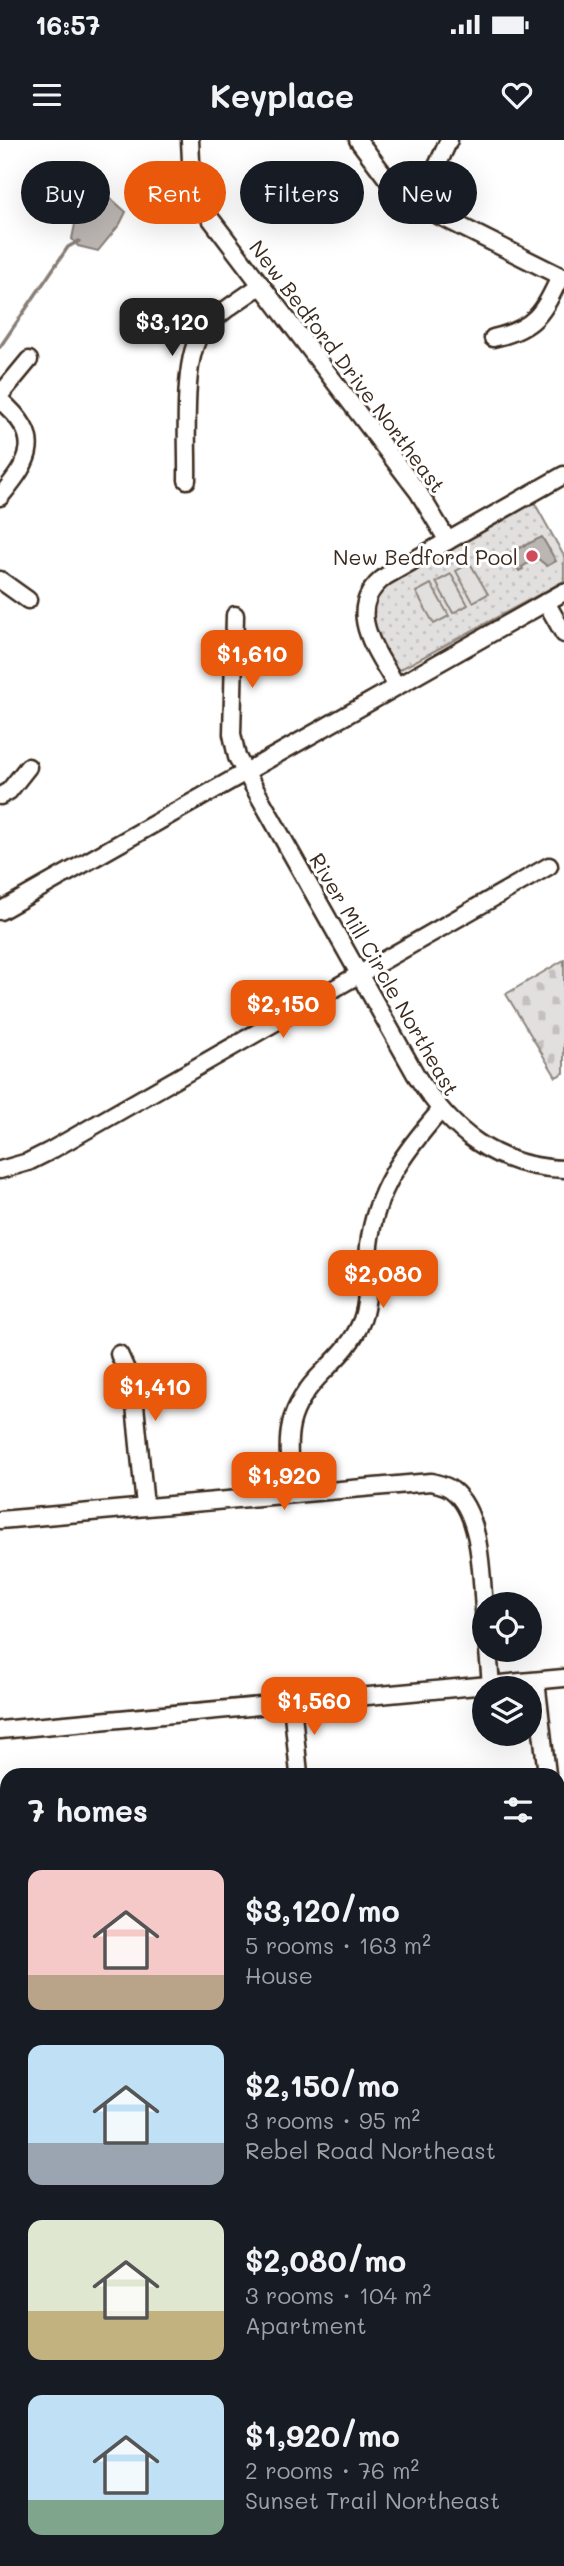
<!DOCTYPE html>
<html lang="en">
<head>
<meta charset="utf-8">
<style>
	:root { --surface:#171b24; --page:#20242c; --text:#f1f3f6; --muted:#9ea1a6; --accent:#ea580c }
	body { margin:0; font-family:Mali,sans-serif; background:var(--page); color:var(--text); height:100vh; display:flex; flex-direction:column; font-size:26px; white-space:nowrap }
	* { box-sizing:border-box; margin:0 }
	p { font-size:23px; color:var(--muted) }
	.icon { flex:none; width:38px; height:38px; fill:none; stroke:currentColor; stroke-width:2; stroke-linecap:round; stroke-linejoin:round }
	.map { position:relative; flex:1; overflow:hidden }
	.side { position:absolute; left:0px; top:1628px; width:565px; height:800px; display:flex; flex-direction:column; background:var(--surface); border-radius:21px 21px 0 0; box-shadow:0 7px 28px #0002 }
	.side>* { flex:none }
	.banner { position:absolute; left:21px; top:21px; width:523px; height:63px; display:flex; gap:14px }
	.tools { position:absolute; left:472px; top:1452px; display:grid; gap:14px }
	.tools a { display:grid; place-items:center; width:70px; height:70px; border-radius:50%; background:var(--surface); box-shadow:0 7px 28px #0002; font-size:35px }
	.price { position:absolute; translate:-50% -60px; padding:0 16px; border-radius:14px; background:var(--accent); color:#fff; font-size:23px; line-height:46px; filter:drop-shadow(0 2px 4px #0008) }
	.price::after { content:''; position:absolute; left:50%; top:42px; width:21px; height:16px; margin-left:-10px; background:inherit; clip-path:polygon(0 0,100% 0,50% 100%) }
	.price.active { background:#222; color:#fff }
	ul { padding:0; list-style:none }
	li { display:flex; align-items:center; gap:21px; height:175px; padding:0 28px }
	li span { display:grid; place-items:center; flex:none; width:196px; height:140px; border-radius:14px; color:#555 }
	li>.icon { margin-inline-start:auto }
	span .icon { width:84px; height:84px; fill:#fffc; stroke-width:1 }
	li b { font-size:30px }
	h2 { display:flex; justify-content:space-between; align-items:center; height:84px; padding:0 28px; font-size:30px }
	.pill { padding:0 24px; border-radius:32px; background:var(--surface); box-shadow:0 7px 28px #0002; font-size:24px; line-height:63px }
	.pill.active { background:var(--accent); color:#fff }
	.status { display:flex; justify-content:space-between; align-items:center; height:49px; padding:0 35px; background:var(--surface); direction:ltr }
	.status svg { height:19px; fill:currentColor }
	header { display:flex; justify-content:space-between; align-items:center; height:91px; padding:0 28px; background:var(--surface); font-size:32px; font-weight:700 }
	.map>svg:first-child { display:block }
	.grass { fill:url(#grass-dots); stroke:#8e857e; stroke-width:2 }
	.cemetery { fill:url(#cemetery-stones); stroke:#8e857e; stroke-width:2 }
	.garden { fill:#e2e0de; stroke:#8e857e; stroke-width:2 }
	.water { fill:#bcb6b3; stroke:#887e77; stroke-width:2 }
	.lines { fill:none; stroke-linecap:round; stroke-linejoin:round }
	.stream { stroke:#887e77; stroke-width:3.5 }
	.minor-casing { stroke:#3b2a1e; stroke-width:21 }
	.minor { stroke:#fff; stroke-width:16 }
	.poi-dot { fill:#d1495b; stroke:#fff; stroke-width:2.5 }
	.labels { text-anchor:middle; dominant-baseline:central; stroke-width:6; stroke-linejoin:round; paint-order:stroke }
	.street-label { font-size:21px; fill:#3b2a1e; stroke:#fff }
	.poi-label { font-size:21px; fill:#3b2a1e; stroke:#fff; text-anchor:end }
</style>
</head>
<body>
<div class="status"><b>16:57</b><svg viewBox="0 0 49 12"><path d="M0 12V9h3v3zM5 12V6h3v6zM10 12V3h3v9zM15 12V0h3v12zM26 1h20v11H26zM47 4h2v5h-2z"/></svg></div>
<header><svg class="icon" aria-label="menu" viewBox="0 0 24 24"><path d="M4 6h16M4 12h16M4 18h16"/></svg>Keyplace<svg class="icon" aria-label="heart" viewBox="0 0 24 24"><path d="M12 20l-8-8c-3-5 5-10 8-4 3-6 11-1 8 4z"/></svg></header>
<div class="map">
<svg width="564" height="2426" viewBox="0 0 564 2426">
	<defs>
		<pattern id="grass-dots" width="8" height="8" patternUnits="userSpaceOnUse" patternTransform="scale(1.75)"><rect width="8" height="8" fill="#e2e0de"/><path d="M2 2h.1M6 6h.1" fill="none" stroke="#c3c0be" stroke-width="1.8" stroke-linecap="round"/></pattern>
		<pattern id="cemetery-stones" width="16" height="16" patternUnits="userSpaceOnUse" patternTransform="scale(1.75)"><rect width="16" height="16" fill="#e2e0de"/><path d="M2 7V4a2 2 0 0 1 4 0v3zM10 15v-3a2 2 0 0 1 4 0v3z" fill="#c3c0be"/></pattern>
	</defs>
	<rect width="100%" height="100%" fill="#fff"/>
	<filter id="ink" filterUnits="userSpaceOnUse"><feTurbulence type="fractalNoise" baseFrequency=".0143" numOctaves="2"/><feDisplacementMap in="SourceGraphic" scale="14" xChannelSelector="R" yChannelSelector="G"/><feConvolveMatrix kernelMatrix="1 2 1 2 8 2 1 2 1" color-interpolation-filters="sRGB"/></filter>
	<g filter="url(#ink)">
		<g class="grass">
			<path d="M534,362L564,416V441L399,530L395,528C376,497 356,471 390,442Z"/>
			<path d="M558,1748H564V2426H214V2420H558Z"/>
		</g>
		<path class="cemetery" d="M564,820V933L556,937L506,854Z"/>
		<g class="garden">
			<path d="M470,423L488,454L473,462L456,431Z"/>
			<path d="M451,434L468,465L453,473L436,442Z"/>
			<path d="M431,444L449,476L434,484L416,452Z"/>
		</g>
		<g class="water">
			<path d="M100,54L107,55L126,72L120,84L98,111L78,106L72,99L75,84C87,76 87,61 100,54Z"/>
			<path d="M542,397L556,421L547,426L537,418L522,427L523,429L519,431L509,413Z"/>
		</g>
		<g class="lines">
			<g class="stream">
				<path d="M0,207L68,107L79,101"/>
				<path d="M0,1891L7,1902"/>
				<path d="M558,2162L564,2153"/>
				<path d="M531,2420L534,2426"/>
			</g>
			<g class="minor-casing">
				<g id="minor">
					<path d="M190,0L192,42L201,66L419,353L448,401"/>
					<path d="M358,0L394,48L412,62L564,138"/>
					<path d="M412,62L437,26L449,0"/>
					<path d="M493,198C535,189 543,173 560,137"/>
					<path d="M0,255L29,220"/>
					<path d="M0,260C44,298 32,318 0,357"/>
					<path d="M187,340C188,305 181,218 202,192C217,173 242,159 261,145"/>
					<path d="M0,440L28,460"/>
					<path d="M546,462L564,494"/>
					<path d="M235,475L232,594L237,617L416,935C451,991 495,1027 564,1029"/>
					<path d="M396,545C376,510 342,468 386,436L564,335"/>
					<path d="M0,656L9,651L28,627"/>
					<path d="M0,771L564,452"/>
					<path d="M0,1030L28,1022L48,1012L549,726"/>
					<path d="M119,1214L133,1245L145,1366"/>
					<path d="M292,1353C287,1298 282,1273 324,1231C340,1215 354,1201 362,1180C370,1157 367,1129 369,1105C375,1051 405,1011 440,971"/>
					<path d="M0,1380L431,1342C439,1344 446,1345 452,1350C484,1374 481,1445 485,1482"/>
					<path d="M488,1510L491,1545"/>
					<path d="M536,1541L547,1634"/>
					<path d="M292,1563L299,1634"/>
					<path d="M0,1590L564,1538"/>
					<path d="M0,1992H7"/>
					<path d="M0,2283H7"/>
				</g>
			</g>
			<use href="#minor" class="minor"/>
		</g>
	</g>
	<circle class="poi-dot" cx="532" cy="416" r="7"/>
	<g class="labels">
		<g class="street-label">
			<text transform="translate(348 226) rotate(53)">New Bedford Drive Northeast</text>
			<text transform="translate(385 834) rotate(60)">River Mill Circle Northeast</text>
		</g>
		<g class="poi-label">
			<text x="518" y="416">New Bedford Pool</text>
		</g>
	</g>
</svg>
<div class="tools">
<a><svg class="icon" aria-label="locate" viewBox="0 0 24 24"><circle cx="12" cy="12" r="6"/><path d="M12 2v4M12 18v4M2 12h4M18 12h4"/></svg></a>
<a><svg class="icon" aria-label="layers" viewBox="0 0 24 24"><path d="M12 4l9 5-9 5-9-5zM3 14l9 5 9-5"/></svg></a>
</div>
<b class="price active" style="left:172px;top:218px">$3,120</b>
<b class="price" style="left:252px;top:550px">$1,610</b>
<b class="price" style="left:283px;top:900px">$2,150</b>
<b class="price" style="left:383px;top:1170px">$2,080</b>
<b class="price" style="left:155px;top:1283px">$1,410</b>
<b class="price" style="left:284px;top:1372px">$1,920</b>
<b class="price" style="left:314px;top:1597px">$1,560</b>
<div class="banner">
<a class="pill">Buy</a>
<a class="pill active">Rent</a>
<a class="pill">Filters</a>
<a class="pill">New</a>
</div>
<section class="side">
<h2>7 homes<svg class="icon" aria-label="filters" viewBox="0 0 24 24"><path d="M4 7h16M4 17h16"/><circle cx="9" cy="7" r="2"/><circle cx="15" cy="17" r="2"/></svg></h2>
<ul>
<li><span style="background:linear-gradient(#f6c9c9 75%,#b9a48a 0)"><svg class="icon" aria-label="home" viewBox="0 0 24 24"><path d="M3 11l9-7 9 7M6 9v11h12V9"/></svg></span><div><b>$3,120/mo</b><p>5 rooms · 163 m²</p><p>House</p></div></li>
<li><span style="background:linear-gradient(#bfe0f5 70%,#9aa5b1 0)"><svg class="icon" aria-label="home" viewBox="0 0 24 24"><path d="M3 11l9-7 9 7M6 9v11h12V9"/></svg></span><div><b>$2,150/mo</b><p>3 rooms · 95 m²</p><p>Rebel Road Northeast</p></div></li>
<li><span style="background:linear-gradient(#dfe7d0 65%,#c2b280 0)"><svg class="icon" aria-label="home" viewBox="0 0 24 24"><path d="M3 11l9-7 9 7M6 9v11h12V9"/></svg></span><div><b>$2,080/mo</b><p>3 rooms · 104 m²</p><p>Apartment</p></div></li>
<li><span style="background:linear-gradient(#bfe0f5 75%,#7fa58c 0)"><svg class="icon" aria-label="home" viewBox="0 0 24 24"><path d="M3 11l9-7 9 7M6 9v11h12V9"/></svg></span><div><b>$1,920/mo</b><p>2 rooms · 76 m²</p><p>Sunset Trail Northeast</p></div></li>
</ul>
</section>
</div>
</body>
</html>
